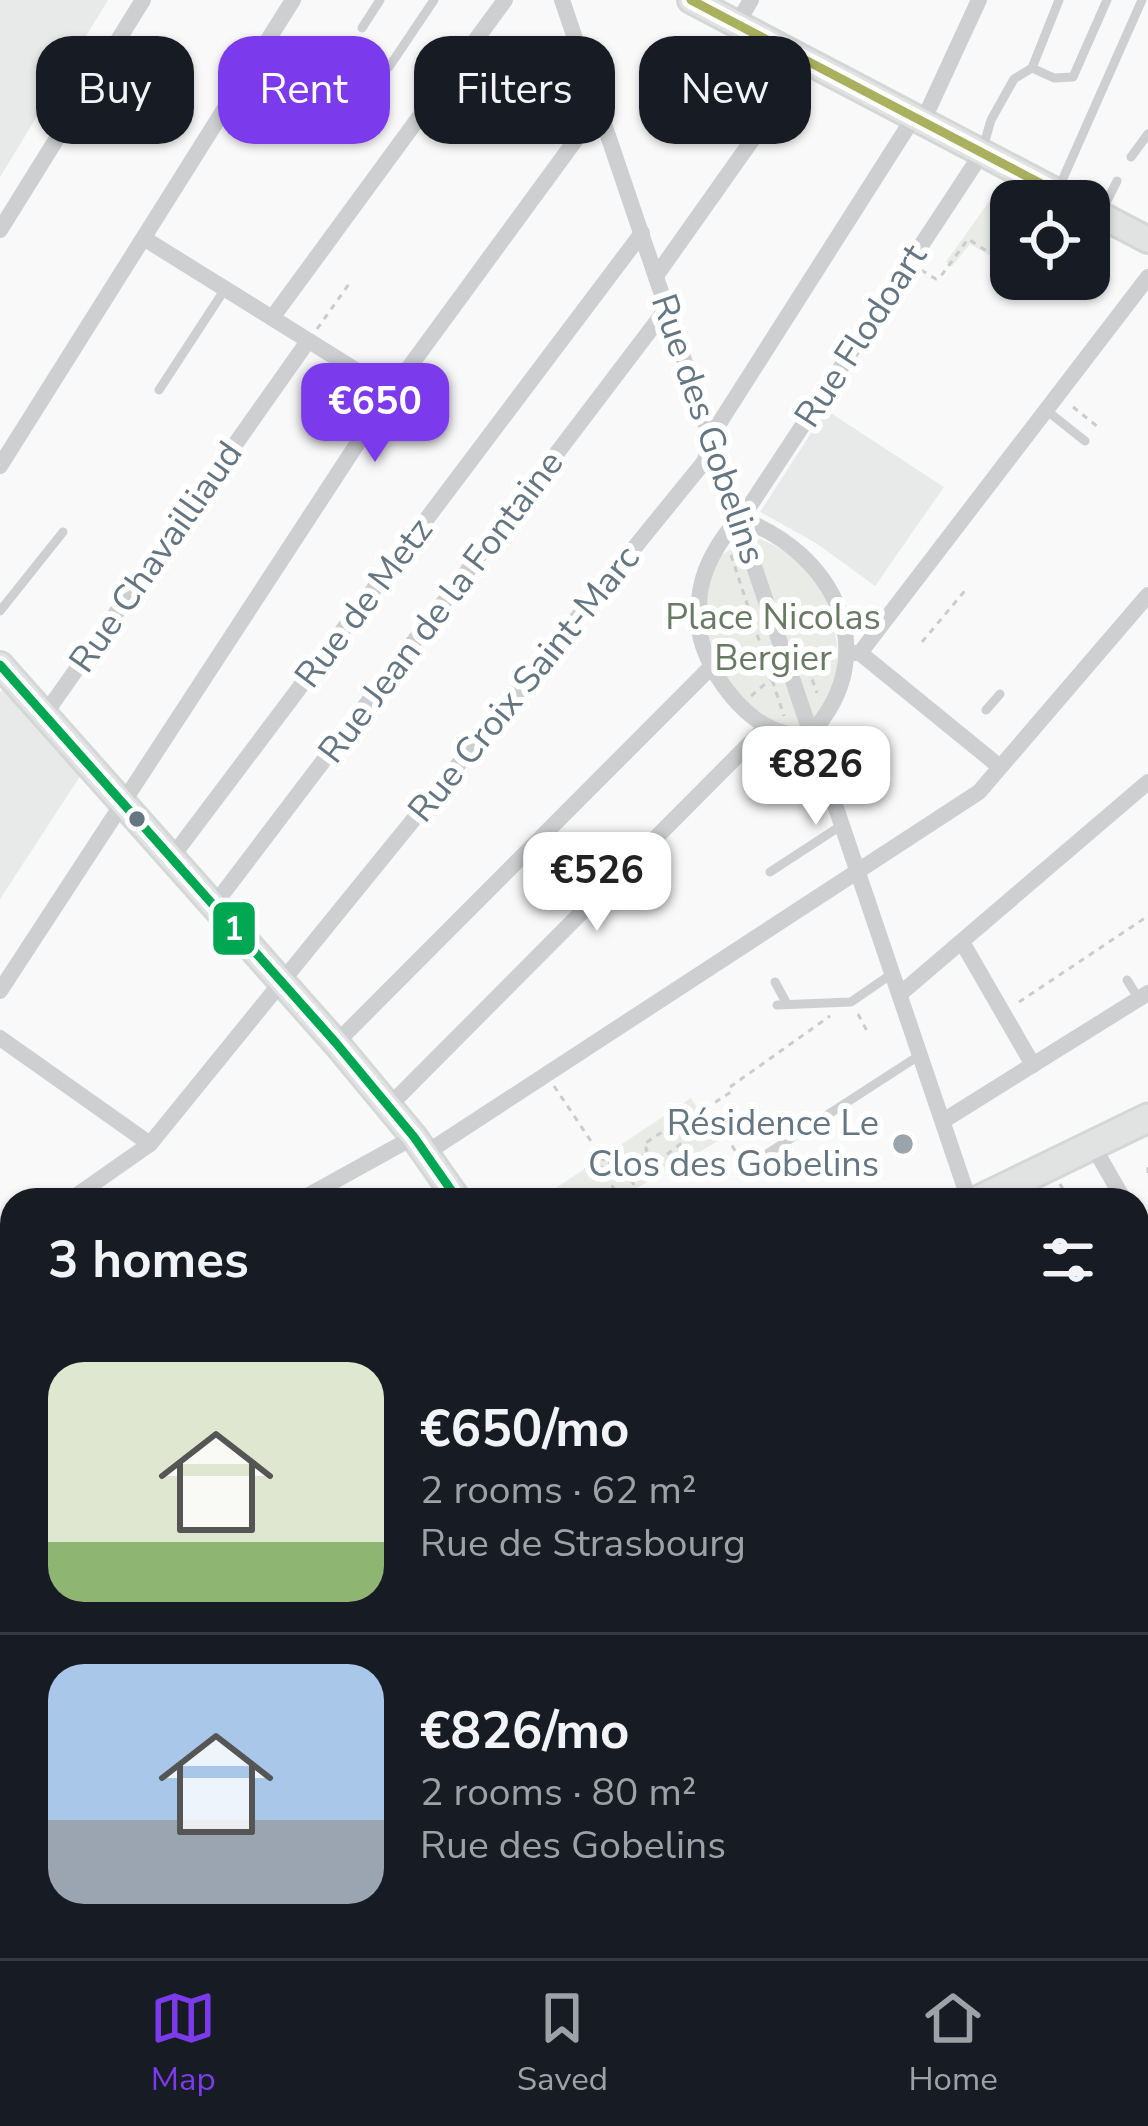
<!DOCTYPE html>
<html lang="en">
<head>
<meta charset="utf-8">
<style>
	:root { --surface:#171b24; --page:#242831; --text:#f1f3f6; --muted:#9ea1a6; --line:#363941; --accent:#7c3aed }
	body { margin:0; font-family:"Nunito Sans",sans-serif; background:var(--page); color:var(--text); height:100vh; display:flex; flex-direction:column; font-size:45px; white-space:nowrap }
	* { box-sizing:border-box; margin:0 }
	p { font-size:39px; color:var(--muted) }
	.icon { flex:none; width:66px; height:66px; fill:none; stroke:currentColor; stroke-width:2; stroke-linecap:round; stroke-linejoin:round }
	.map { position:relative; flex:1; overflow:hidden }
	.details { position:absolute; left:0px; top:1188px; width:1149px; height:771px; display:flex; flex-direction:column; background:var(--surface); border-radius:36px 36px 0 0; box-shadow:0 3px 9px #0004 }
	.details>* { flex:none }
	.top-card { position:absolute; left:36px; top:36px; width:1077px; height:108px; display:flex; gap:24px }
	.controls { position:absolute; left:990px; top:180px; display:grid; gap:24px }
	.controls a { display:grid; place-items:center; width:120px; height:120px; border-radius:24px; background:var(--surface); box-shadow:0 3px 9px #0004; font-size:60px }
	.price { position:absolute; translate:-50% -102px; padding:0 27px; border-radius:24px; background:#fff; color:#222; font-size:39px; line-height:78px; filter:drop-shadow(0 3px 6px #0008) }
	.price::after { content:''; position:absolute; left:50%; top:72px; width:36px; height:27px; margin-left:-18px; background:inherit; clip-path:polygon(0 0,100% 0,50% 100%) }
	.price.current { background:var(--accent); color:#fff }
	ul { padding:0; list-style:none }
	li { display:flex; align-items:center; gap:36px; height:300px; padding:0 48px }
	li+li { border-top:3px solid var(--line) }
	li span { display:grid; place-items:center; flex:none; width:336px; height:240px; border-radius:36px; color:#555 }
	li>.icon { margin-inline-start:auto }
	span .icon { width:144px; height:144px; fill:#fffc; stroke-width:1 }
	li b { font-size:51px }
	h2 { display:flex; justify-content:space-between; align-items:center; height:144px; padding:0 48px; font-size:51px }
	.tag { padding:0 42px; border-radius:36px; background:var(--surface); box-shadow:0 3px 9px #0004; font-size:42px; line-height:108px }
	.tag.current { background:var(--accent); color:#fff }
	.tab-bar { display:flex; justify-content:space-around; align-items:center; height:168px; border-top:3px solid var(--line); background:var(--surface); font-size:33px; color:var(--muted) }
	.tab-bar a { display:grid; justify-items:center; gap:6px }
	.tab-bar .current { color:var(--accent) }
	.map>svg:first-child { display:block }
	.built { fill:#e8e9e9 }
	.green { fill:#e8ebe6 }
	.lines { fill:none; stroke-linecap:round; stroke-linejoin:round }
	.secondary-casing { stroke:#d5d6d7; stroke-width:30 }
	.primary-casing { stroke:#d5d6d7; stroke-width:33 }
	.path { stroke:#cbcccd; stroke-width:3; stroke-dasharray:6 6; stroke-linecap:butt }
	.service { stroke:#cecfd0; stroke-width:9 }
	.minor { stroke:#cecfd0; stroke-width:16 }
	.secondary { stroke:#e1e2e2; stroke-width:24 }
	.primary { stroke:#e1e2e2; stroke-width:27 }
	.bus-1-casing { stroke:#fff; stroke-width:18 }
	.bus-2-casing { stroke:#fff; stroke-width:18 }
	.bus-1 { stroke:#00a753; stroke-width:9 }
	.bus-2 { stroke:#a9b05e; stroke-width:9 }
	.bus-dot { fill:#657683; stroke:#fff; stroke-width:4.5 }
	.poi-dot { fill:#99a4ac; stroke:#fff; stroke-width:4.5 }
	.labels { text-anchor:middle; dominant-baseline:central; stroke-width:12; stroke-linejoin:round; paint-order:stroke }
	.street-label { font-size:36px; fill:#657683; stroke:#fff }
	.park-label { font-size:36px; fill:#687a64; stroke:#fff }
	.poi-label { font-size:36px; fill:#657683; stroke:#fff; text-anchor:end }
	.line-badge { stroke:#fff; stroke-width:4.5 }
	.badge-label { font-size:33px; text-anchor:middle; font-weight:bold; fill:#fff }
</style>
</head>
<body>
<div class="map">
<svg width="1148" height="1958" viewBox="0 0 1148 1958">
	<rect width="100%" height="100%" fill="#f9f9f9"/>
	<g class="built">
		<path d="M0,0H108L0,177Z"/>
		<path d="M826,410L944,487L875,586L816,543L760,512Z"/>
		<path d="M2,690L81,775L0,899V693Z"/>
		<path d="M1137,1921L1148,1940V1958H896L891,1947H1137Z"/>
		<path d="M42,1947H246L251,1958H45Z"/>
	</g>
	<g class="green">
		<path d="M993,196L1011,206V268L970,244L952,266L946,262Z"/>
		<path d="M760,539C815,560 841,611 837,668C836,682 830,702 822,713C815,721 799,727 789,733L739,697L717,667L704,630L706,591L716,559L734,547Z"/>
		<path d="M691,1098L718,1141L616,1200H538Z"/>
	</g>
	<g class="lines">
		<g class="secondary-casing">
			<g id="secondary">
				<path d="M691,0L1074,201"/>
				<path d="M1089,209L1148,240"/>
				<path d="M0,665L336,1043L414,1137L458,1200"/>
			</g>
		</g>
		<g class="primary-casing">
			<g id="primary">
				<path d="M979,1200L1148,1118"/>
				<path d="M0,1597L12,1593"/>
				<path d="M809,1947L813,1958"/>
			</g>
		</g>
		<g class="path">
			<path d="M993,255L1011,267"/>
			<path d="M921,270L936,279L941,276L968,239L993,255L1011,227"/>
			<path d="M317,329L349,284"/>
			<path d="M1073,407L1098,427"/>
			<path d="M731,555L784,716"/>
			<path d="M922,642L968,587"/>
			<path d="M804,657L817,693"/>
			<path d="M807,663L827,658"/>
			<path d="M751,696L771,679"/>
			<path d="M1019,1002L1148,916"/>
			<path d="M858,1014L867,1031"/>
			<path d="M554,1086L607,1165"/>
			<path d="M746,1155L736,1152L708,1107L731,1092L730,1087L830,1016"/>
			<path d="M622,1167L641,1154L650,1167L691,1136L680,1120L644,1144L647,1150L641,1154"/>
			<path d="M1148,1167V1173"/>
			<path d="M1060,1184L1069,1200"/>
			<path d="M582,1200L587,1197"/>
			<path d="M622,1200L600,1169L616,1158L639,1192"/>
			<path d="M1137,1340L1148,1327"/>
		</g>
		<g class="service">
			<path d="M362,28L380,0"/>
			<path d="M389,67L434,0"/>
			<path d="M1032,68L1054,78L1073,77L1107,0"/>
			<path d="M982,151L991,120L1014,79L1032,68L1059,0"/>
			<path d="M1131,157L1148,134"/>
			<path d="M1057,192L1142,0"/>
			<path d="M1100,215L1117,181"/>
			<path d="M159,390L225,289"/>
			<path d="M1046,410L1085,441"/>
			<path d="M0,611L63,532"/>
			<path d="M986,710L1000,694"/>
			<path d="M770,872L842,825"/>
			<path d="M1127,980L1139,999"/>
			<path d="M775,982L787,1004"/>
			<path d="M777,1005L851,1002L893,973"/>
			<path d="M759,1159L920,1055"/>
			<path d="M339,1947L344,1958"/>
			<path d="M463,1947L468,1958"/>
			<path d="M524,1947L529,1958"/>
			<path d="M695,1947L700,1958"/>
		</g>
		<g class="minor">
			<path d="M562,0L969,1200"/>
			<path d="M737,24L751,0"/>
			<path d="M923,121L979,0"/>
			<path d="M0,230L143,0"/>
			<path d="M145,239L391,392"/>
			<path d="M656,276L808,61"/>
			<path d="M272,318L505,0"/>
			<path d="M0,466L293,0"/>
			<path d="M738,518C832,550 886,652 811,733C760,747 705,675 699,629C698,618 699,603 700,592C705,558 728,529 751,504L982,153"/>
			<path d="M853,653H860L1000,767"/>
			<path d="M860,653L1148,277"/>
			<path d="M45,714L308,341"/>
			<path d="M172,857L642,233"/>
			<path d="M214,905L667,308"/>
			<path d="M962,942L1033,1065"/>
			<path d="M0,991L391,392L599,108"/>
			<path d="M900,994L1148,782"/>
			<path d="M0,1038L150,1144"/>
			<path d="M336,1043L711,667"/>
			<path d="M389,1106L767,726"/>
			<path d="M943,1121L1148,993"/>
			<path d="M1093,1146L1124,1200"/>
			<path d="M426,1153L979,792L1148,595"/>
			<path d="M70,1200L150,1144L704,462L720,422L914,117"/>
			<path d="M300,1200L414,1137"/>
			<path d="M1137,1224L1148,1243"/>
			<path d="M0,1250L12,1241"/>
			<path d="M0,1336L12,1368"/>
			<path d="M1137,1411L1148,1404"/>
			<path d="M1137,1645L1148,1639"/>
			<path d="M1137,1697L1148,1729"/>
			<path d="M0,1837L12,1834"/>
			<path d="M0,1924L12,1930"/>
			<path d="M25,1947L28,1958"/>
			<path d="M267,1947L271,1958"/>
		</g>
		<use href="#secondary" class="secondary"/>
		<use href="#primary" class="primary"/>
		<g class="bus-1-casing">
			<path id="bus-1" d="M0,665L336,1043L414,1137L458,1200"/>
		</g>
		<g class="bus-2-casing">
			<path id="bus-2" d="M691,0L1074,201"/>
		</g>
		<use href="#bus-1" class="bus-1"/>
		<use href="#bus-2" class="bus-2"/>
	</g>
	<circle class="bus-dot" cx="137" cy="819" r="10"/>
	<circle class="poi-dot" cx="903" cy="1144" r="12"/>
	<g class="labels">
		<g class="street-label">
			<text transform="translate(861 336) rotate(-57)">Rue Flodoart</text>
			<text transform="translate(708 429) rotate(71)">Rue des Gobelins</text>
			<text transform="translate(156 557) rotate(-55)">Rue Chavailliaud</text>
			<text transform="translate(364 603) rotate(-53)">Rue de Metz</text>
			<text transform="translate(441 607) rotate(-53)">Rue Jean de la Fontaine</text>
			<text transform="translate(524 684) rotate(-51)">Rue Croix Saint-Marc</text>
		</g>
		<g class="park-label">
			<text x="773" y="617">Place Nicolas<tspan x="773" dy="41">Bergier</tspan></text>
		</g>
		<g class="poi-label">
			<text x="879" y="1123">Résidence Le<tspan x="879" dy="41">Clos des Gobelins</tspan></text>
		</g>
	</g>
	<rect class="line-badge" x="211" y="900" width="46" height="57" rx="12" fill="#00a753"/>
	<g class="badge-label">
		<text x="234" y="940">1</text>
	</g>
</svg>
<div class="controls">
<a><svg class="icon" aria-label="locate" viewBox="0 0 24 24"><circle cx="12" cy="12" r="6"/><path d="M12 2v4M12 18v4M2 12h4M18 12h4"/></svg></a>
</div>
<b class="price current" style="left:375px;top:465px">€650</b>
<b class="price" style="left:816px;top:828px">€826</b>
<b class="price" style="left:597px;top:934px">€526</b>
<div class="top-card">
<a class="tag">Buy</a>
<a class="tag current">Rent</a>
<a class="tag">Filters</a>
<a class="tag">New</a>
</div>
<section class="details">
<h2>3 homes<svg class="icon" aria-label="filters" viewBox="0 0 24 24"><path d="M4 7h16M4 17h16"/><circle cx="9" cy="7" r="2"/><circle cx="15" cy="17" r="2"/></svg></h2>
<ul>
<li><span style="background:linear-gradient(#dfe7d0 75%,#8fb573 0)"><svg class="icon" aria-label="home" viewBox="0 0 24 24"><path d="M3 11l9-7 9 7M6 9v11h12V9"/></svg></span><div><b>€650/mo</b><p>2 rooms · 62 m²</p><p>Rue de Strasbourg</p></div></li>
<li><span style="background:linear-gradient(#a9c7e8 65%,#9aa5b1 0)"><svg class="icon" aria-label="home" viewBox="0 0 24 24"><path d="M3 11l9-7 9 7M6 9v11h12V9"/></svg></span><div><b>€826/mo</b><p>2 rooms · 80 m²</p><p>Rue des Gobelins</p></div></li>
</ul>
</section>
</div>
<nav class="tab-bar">
<a class="current"><svg class="icon" aria-label="map" viewBox="0 0 24 24"><path d="M3 6l6-2 6 2 6-2v14l-6 2-6-2-6 2zM9 4v14M15 6v14"/></svg>Map</a>
<a><svg class="icon" aria-label="saved" viewBox="0 0 24 24"><path d="M7 4h10v16l-5-4-5 4z"/></svg>Saved</a>
<a><svg class="icon" aria-label="home" viewBox="0 0 24 24"><path d="M3 11l9-7 9 7M6 9v11h12V9"/></svg>Home</a>
</nav>
</body>
</html>
